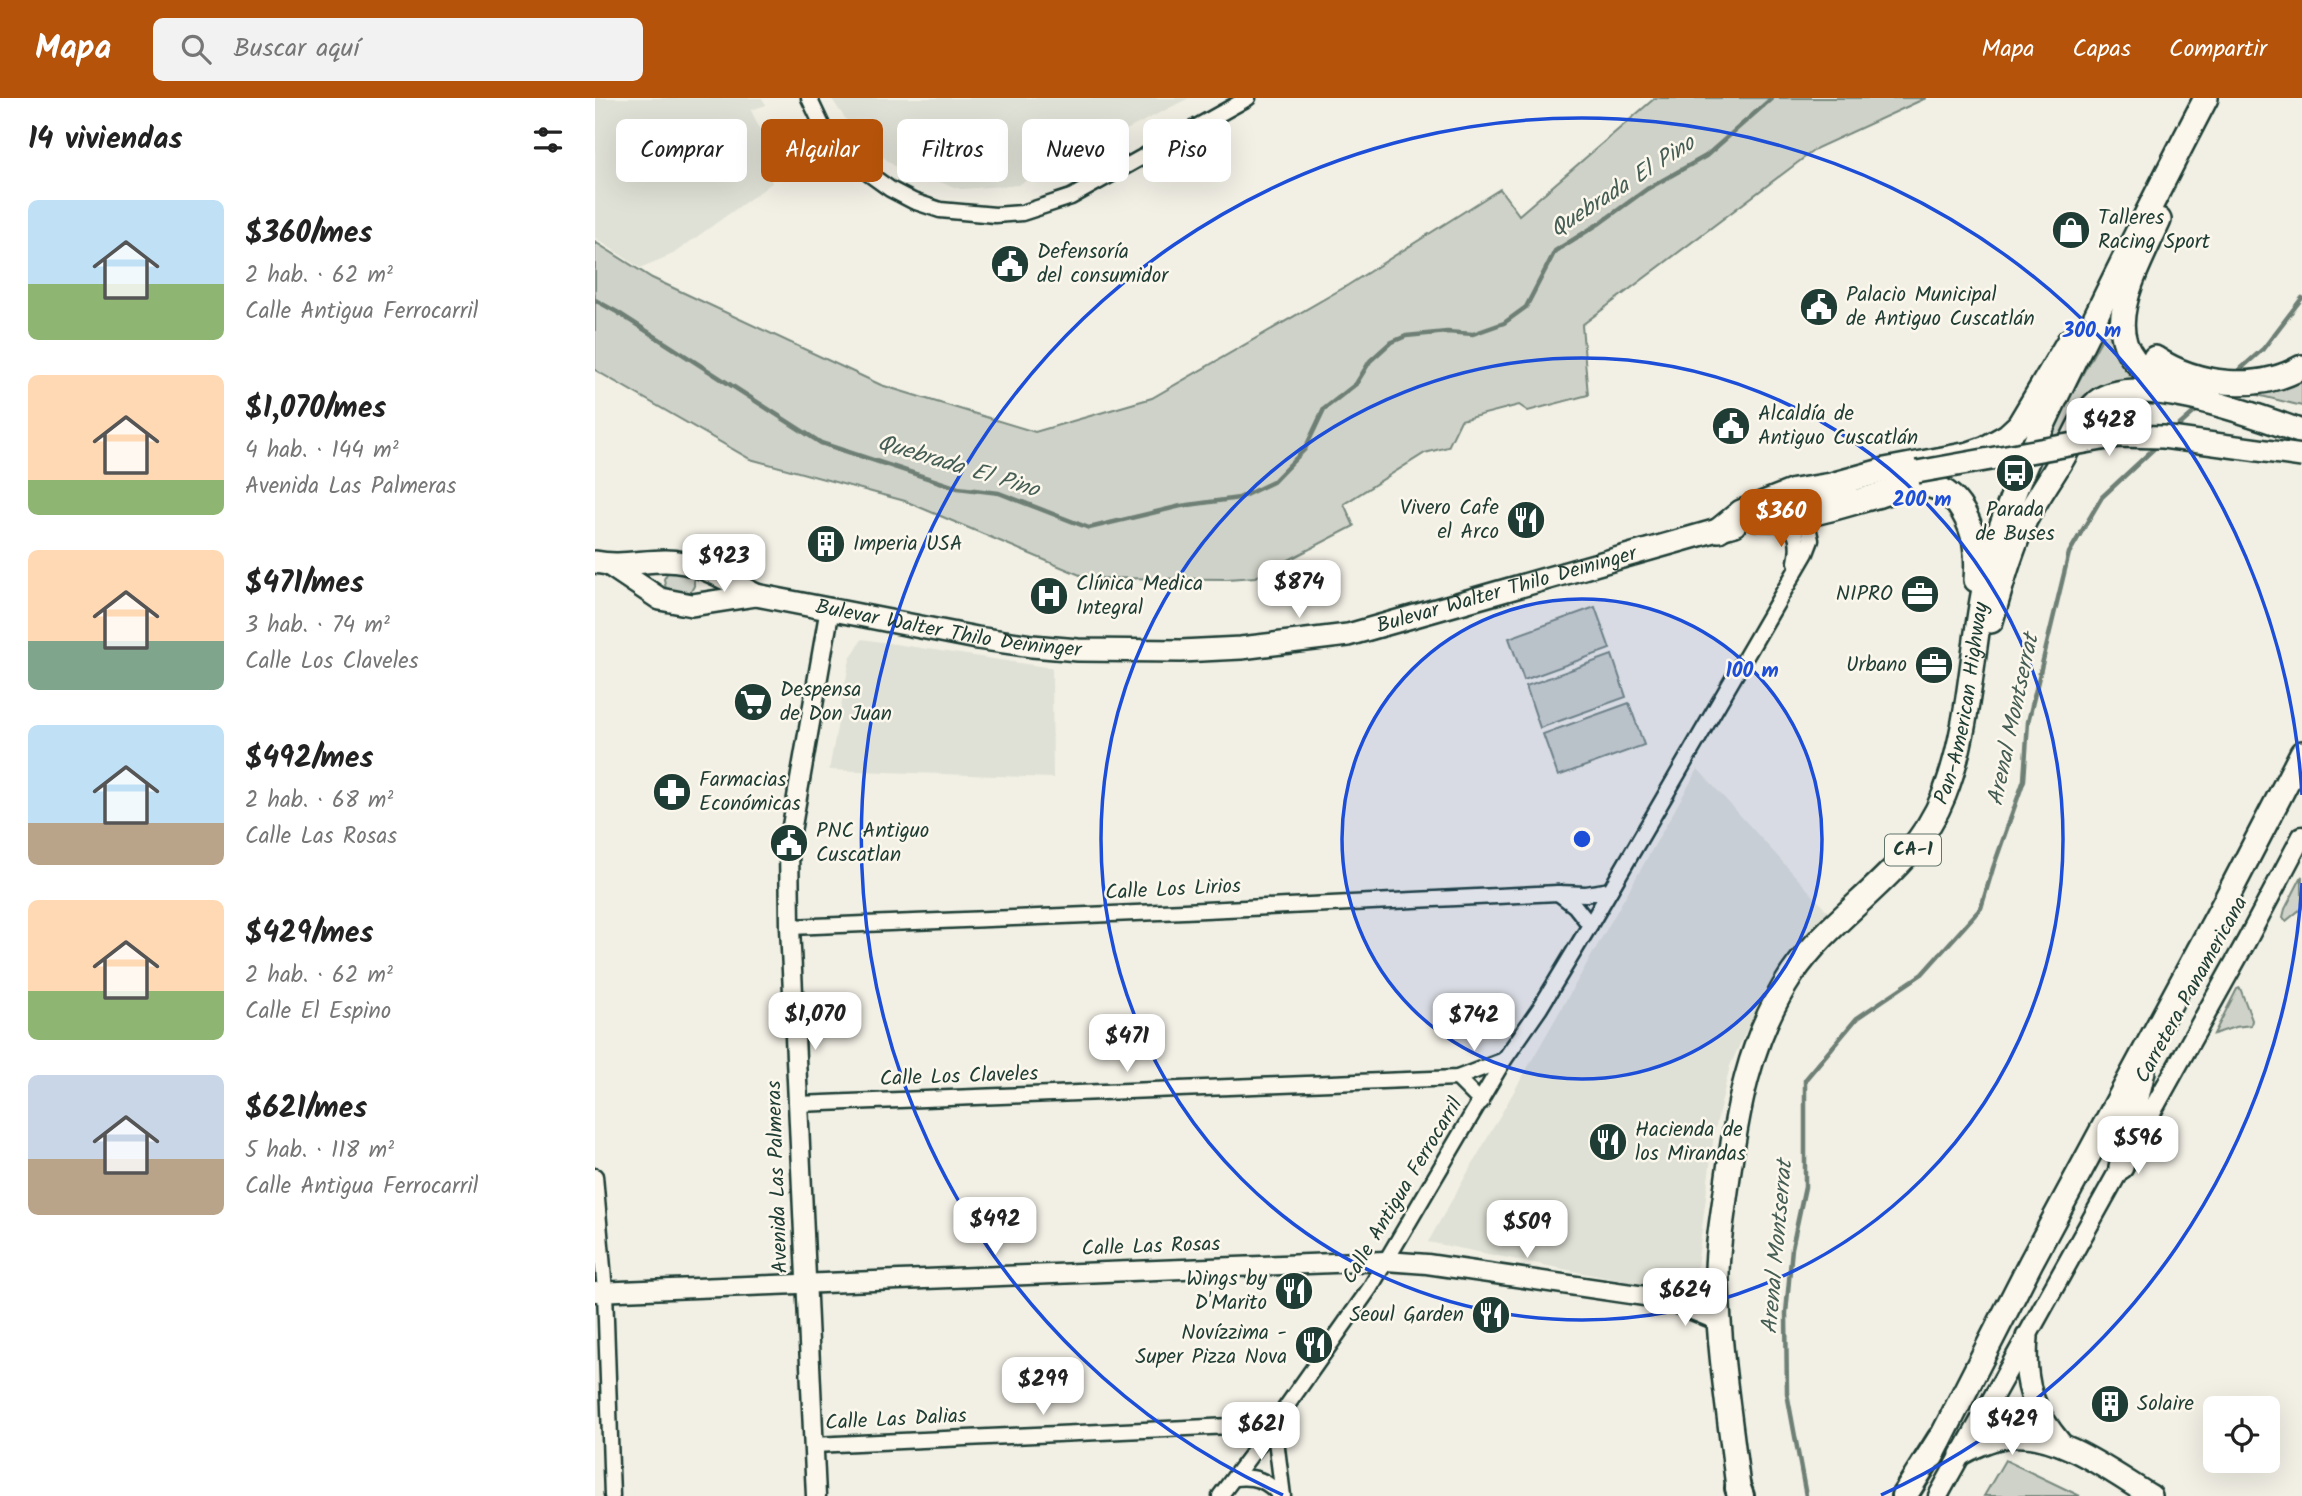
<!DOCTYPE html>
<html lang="es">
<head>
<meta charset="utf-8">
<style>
	:root { --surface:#fff; --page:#f2f2f2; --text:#222; --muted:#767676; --accent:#b45309 }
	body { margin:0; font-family:Kalam,sans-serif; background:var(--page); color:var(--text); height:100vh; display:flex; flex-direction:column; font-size:26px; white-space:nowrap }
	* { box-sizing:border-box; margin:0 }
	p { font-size:23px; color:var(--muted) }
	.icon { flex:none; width:38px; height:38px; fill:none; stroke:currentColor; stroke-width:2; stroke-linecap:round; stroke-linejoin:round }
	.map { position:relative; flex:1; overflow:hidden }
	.sheet { display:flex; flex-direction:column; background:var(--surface); width:595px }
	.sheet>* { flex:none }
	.guide { position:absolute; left:21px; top:21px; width:665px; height:63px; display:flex; gap:14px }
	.fabs { position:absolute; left:1608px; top:1298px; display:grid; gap:14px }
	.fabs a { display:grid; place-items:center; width:77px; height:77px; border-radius:10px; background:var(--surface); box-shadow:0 7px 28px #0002; font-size:35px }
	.price { position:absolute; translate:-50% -60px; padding:0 16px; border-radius:14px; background:#fff; color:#222; font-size:23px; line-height:46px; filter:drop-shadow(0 2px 4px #0008) }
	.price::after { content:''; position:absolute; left:50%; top:42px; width:21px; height:16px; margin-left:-10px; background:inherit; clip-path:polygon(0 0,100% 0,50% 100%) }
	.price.active { background:var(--accent); color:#fff }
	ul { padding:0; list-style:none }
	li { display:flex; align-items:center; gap:21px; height:175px; padding:0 28px }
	li span { display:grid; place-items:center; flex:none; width:196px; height:140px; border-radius:10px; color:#555 }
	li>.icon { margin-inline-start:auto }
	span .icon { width:84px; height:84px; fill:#fffc; stroke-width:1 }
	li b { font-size:30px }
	h2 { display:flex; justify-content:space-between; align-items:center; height:84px; padding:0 28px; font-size:30px }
	.chip { padding:0 24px; border-radius:10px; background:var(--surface); box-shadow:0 7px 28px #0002; font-size:24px; line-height:63px }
	.chip.active { background:var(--accent); color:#fff }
	header { display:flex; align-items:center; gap:42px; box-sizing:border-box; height:98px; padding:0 35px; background:var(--accent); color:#fff }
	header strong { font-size:33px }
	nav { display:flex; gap:38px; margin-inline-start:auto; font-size:24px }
	.search { width:490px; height:63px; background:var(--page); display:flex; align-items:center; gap:18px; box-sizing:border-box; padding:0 24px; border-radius:10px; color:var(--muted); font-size:26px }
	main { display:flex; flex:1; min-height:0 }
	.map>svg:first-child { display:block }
	.built { fill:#e0e1d6 }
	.green { fill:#cfd2c8; stroke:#77887e; stroke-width:2 }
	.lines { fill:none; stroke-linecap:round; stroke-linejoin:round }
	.stream { stroke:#6e7f75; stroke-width:4.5 }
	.minor-casing { stroke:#1f3d34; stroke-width:19 }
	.tertiary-casing { stroke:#1f3d34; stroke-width:23 }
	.secondary-casing { stroke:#1f3d34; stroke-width:26 }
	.primary-casing { stroke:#1f3d34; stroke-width:28 }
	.trunk-casing { stroke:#1f3d34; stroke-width:30 }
	.minor { stroke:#fbf7ec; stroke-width:14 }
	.tertiary { stroke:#fbf7ec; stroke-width:18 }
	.secondary { stroke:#fbf7ec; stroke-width:21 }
	.primary { stroke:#fbf7ec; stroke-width:23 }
	.trunk { stroke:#fbf7ec; stroke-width:24 }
	.secondary-bridge-casing { stroke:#1f3d34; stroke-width:26; stroke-linecap:butt }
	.secondary-bridge { stroke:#fbf7ec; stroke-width:21 }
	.ring { fill:none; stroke:#1d4ed8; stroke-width:3.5 }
	.labels { text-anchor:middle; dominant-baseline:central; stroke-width:5; stroke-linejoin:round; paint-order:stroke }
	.shield { fill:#fbf7ec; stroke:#61756b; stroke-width:2 }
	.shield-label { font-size:19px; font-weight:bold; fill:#1f3d34 }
	.poi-label { font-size:21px; fill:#1f3d34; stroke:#fbf7ec; text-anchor:start }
	.street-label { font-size:21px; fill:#1f3d34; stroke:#fbf7ec }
	.water-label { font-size:23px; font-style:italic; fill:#465e55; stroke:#fbf7ec }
	.centre { fill:#1d4ed8; stroke:#fbf7ec; stroke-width:3.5 }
	.ring-label { font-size:21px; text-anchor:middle; font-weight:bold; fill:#1d4ed8; stroke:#fbf7ec; stroke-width:5; stroke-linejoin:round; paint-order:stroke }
</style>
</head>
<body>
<header>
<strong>Mapa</strong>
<div class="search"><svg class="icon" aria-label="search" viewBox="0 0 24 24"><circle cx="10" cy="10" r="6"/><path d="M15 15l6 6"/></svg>Buscar aquí</div>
<nav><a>Mapa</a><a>Capas</a><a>Compartir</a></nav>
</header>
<main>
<section class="sheet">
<h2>14 viviendas<svg class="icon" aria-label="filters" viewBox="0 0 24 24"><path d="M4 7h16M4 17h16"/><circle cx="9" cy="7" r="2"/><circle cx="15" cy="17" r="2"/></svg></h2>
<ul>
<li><span style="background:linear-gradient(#bfe0f5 60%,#8fb573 0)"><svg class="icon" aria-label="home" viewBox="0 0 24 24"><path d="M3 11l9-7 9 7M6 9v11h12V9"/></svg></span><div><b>$360/mes</b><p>2 hab. · 62 m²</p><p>Calle Antigua Ferrocarril</p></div></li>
<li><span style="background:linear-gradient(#ffd9b3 75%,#8fb573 0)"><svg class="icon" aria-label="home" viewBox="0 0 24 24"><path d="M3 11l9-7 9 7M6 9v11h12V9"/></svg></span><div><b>$1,070/mes</b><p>4 hab. · 144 m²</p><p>Avenida Las Palmeras</p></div></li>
<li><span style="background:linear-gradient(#ffd9b3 65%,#7fa58c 0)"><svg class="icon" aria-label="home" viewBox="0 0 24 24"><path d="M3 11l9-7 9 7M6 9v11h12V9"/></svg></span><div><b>$471/mes</b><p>3 hab. · 74 m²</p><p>Calle Los Claveles</p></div></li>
<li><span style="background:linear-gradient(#bfe0f5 70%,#b9a48a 0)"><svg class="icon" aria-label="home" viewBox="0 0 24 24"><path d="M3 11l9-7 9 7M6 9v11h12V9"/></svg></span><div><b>$492/mes</b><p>2 hab. · 68 m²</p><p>Calle Las Rosas</p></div></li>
<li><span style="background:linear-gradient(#ffd9b3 65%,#8fb573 0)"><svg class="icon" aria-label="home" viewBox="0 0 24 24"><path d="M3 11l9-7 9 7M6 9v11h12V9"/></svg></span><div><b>$429/mes</b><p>2 hab. · 62 m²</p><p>Calle El Espino</p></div></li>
<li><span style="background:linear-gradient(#c9d6e8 60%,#b9a48a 0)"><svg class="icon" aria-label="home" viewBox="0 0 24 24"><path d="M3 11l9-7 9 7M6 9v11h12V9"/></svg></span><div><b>$621/mes</b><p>5 hab. · 118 m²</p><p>Calle Antigua Ferrocarril</p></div></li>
</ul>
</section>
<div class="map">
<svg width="1707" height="1398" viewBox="0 0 1707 1398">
	<rect width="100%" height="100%" fill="#f2f0e5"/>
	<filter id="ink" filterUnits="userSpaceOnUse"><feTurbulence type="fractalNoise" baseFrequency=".0143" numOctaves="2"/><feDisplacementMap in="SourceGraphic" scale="14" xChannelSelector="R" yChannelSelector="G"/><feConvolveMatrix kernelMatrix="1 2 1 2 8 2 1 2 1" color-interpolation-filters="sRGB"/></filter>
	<g filter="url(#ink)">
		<g class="built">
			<path d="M0,0H167L171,7L156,12L173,49L184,46L195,71L176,79L177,85L78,156L45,170L0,140Z"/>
			<path d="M236,0H594L423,87L366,91L302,70L264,40Z"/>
			<path d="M267,541L457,570L458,680L234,672L255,561Z"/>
			<path d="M1103,671L1235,816L1163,907L1135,968L1119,1036L1101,1178L1058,1189L833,1144Z"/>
		</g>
		<g class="green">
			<path d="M1060,0H1331L1222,50L987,227L993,297L933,313L924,307L866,322L853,349L830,355L749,406L759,428L661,479L632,481L492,480L310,403L155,361L0,272V144L57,180L286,287L440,334L557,300L750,189L905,91L924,117Z"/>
			<path d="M1513,229L1516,230L1552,280L1534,287L1441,385L1426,405L1433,377Z"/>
			<path d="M1707,279V308L1662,297L1684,291Z"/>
			<path d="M74,472L99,478V488L94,497L71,491L69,481Z"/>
			<path d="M1000,509L1015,551L929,582L914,540Z"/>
			<path d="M1017,557L1031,599L945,630L931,588Z"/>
			<path d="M1034,605L1049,647L963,678L948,636Z"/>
			<path d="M1707,778V810L1691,823L1688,819L1690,811Z"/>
			<path d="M1645,890L1657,922L1656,927L1640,929L1619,936L1642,891Z"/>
			<path d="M1410,1362L1485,1398H1389Z"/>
		</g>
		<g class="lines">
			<g class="stream">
				<path d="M0,202L22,214L226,345L363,390L404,395L494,430L586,408L644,400L678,384L710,351L729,311L761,286L775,263L795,245L811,238L852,234L878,236L909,225L931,209L960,153L1005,125L1052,91L1111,58L1177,0"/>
				<path d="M1641,275L1668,251L1707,200"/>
				<path d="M1579,332L1604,310"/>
				<path d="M1211,1398L1192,1295L1191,1215L1197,1150L1210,1089V982L1262,920L1327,876L1386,810L1398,770L1429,682L1433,624L1474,455L1507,399L1565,345"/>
			</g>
			<g class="minor-casing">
				<g id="minor">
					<path d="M214,0L233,40L256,63L295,91L318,103L345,112L400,117L427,115L476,99L653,0"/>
					<path d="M1184,421C1203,429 1205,445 1201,464"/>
					<path d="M963,795L980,808L995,827"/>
					<path d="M195,829L589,813L963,795L991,796L1015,792"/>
					<path d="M862,980L886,1004"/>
					<path d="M203,1006L862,980L909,962"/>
					<path d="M0,1078L10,1193L17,1398"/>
					<path d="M219,1347L679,1326L688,1398"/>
					<path d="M640,1380C659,1378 673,1382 685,1398"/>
					<path d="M625,1398L679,1326L775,1190L909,962L945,910L995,827L1211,455L1216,442L1209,411"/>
				</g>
			</g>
			<g class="tertiary-casing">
				<g id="tertiary">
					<path d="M0,1194L791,1163L832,1166L1070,1201L1124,1223"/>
					<path d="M1070,1201L1105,1190L1122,1180"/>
					<path d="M221,1398L195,829L194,745L235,510"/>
					<path d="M1343,1398L1651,844L1707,738"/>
				</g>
			</g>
			<g class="secondary-casing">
				<g id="secondary">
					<path d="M1174,416L1250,393"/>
					<path d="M0,464C24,469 46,463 70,463C104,463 132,482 161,497"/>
					<path id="s1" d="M16,468L65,501L97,507L161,497L382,540L437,548L483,552L586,553L646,550L753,537L1140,427"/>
					<path d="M1432,1239C1428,1285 1437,1312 1467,1347"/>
					<path d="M1366,1356C1382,1347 1399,1339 1418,1338C1466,1335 1516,1374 1556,1398"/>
				</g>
			</g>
			<g class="primary-casing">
				<g id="primary">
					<path d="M1564,122C1537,183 1489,257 1582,288"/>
					<path d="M1560,260C1602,288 1663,294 1707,269"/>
					<path d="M1162,420C1200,424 1241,409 1278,399C1295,394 1313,386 1330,387C1348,389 1360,400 1368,414C1381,436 1383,457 1381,482"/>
					<path d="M1124,432L1146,414L1199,393L1236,387L1290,372L1374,356L1391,350L1412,338L1424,327L1474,243"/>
					<path d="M1396,523C1406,489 1415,454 1430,422C1441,402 1454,383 1466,363C1478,344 1485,319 1502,304C1541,272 1662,318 1707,334"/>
					<path d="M1526,1069L1548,973"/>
					<path d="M1337,1358L1436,1164L1625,813L1707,655"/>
					<path id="s2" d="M1144,1398C1136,1327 1124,1256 1122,1185C1121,1155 1127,1123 1131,1093C1141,1017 1153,942 1197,876C1242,810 1319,774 1349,697C1382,613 1374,520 1404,435C1429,363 1463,294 1497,226C1534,150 1572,75 1611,0"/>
				</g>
			</g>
			<g class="trunk-casing">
				<g id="trunk">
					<path d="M1143,1390L1146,1398"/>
					<path d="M1309,1398L1345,1341"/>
				</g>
			</g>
			<use href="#minor" class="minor"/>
			<use href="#tertiary" class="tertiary"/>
			<use href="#secondary" class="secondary"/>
			<use href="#primary" class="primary"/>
			<use href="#trunk" class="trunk"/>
			<g class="secondary-bridge-casing">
				<path id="secondary-bridge" d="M1322,374L1524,338L1568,339L1707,358"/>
			</g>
			<use href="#secondary-bridge" class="secondary-bridge"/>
		</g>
	</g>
	<circle cx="987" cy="741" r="240" fill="#1d4ed8" fill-opacity=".12"/>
	<g class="ring">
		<circle cx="987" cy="741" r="240"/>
		<circle cx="987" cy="741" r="481"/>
		<path d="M1707 785A721 721 0 0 1 1286 1397M688 1397A721 721 0 1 1 1707 697"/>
	</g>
	<defs>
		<g id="shop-disc" transform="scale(2.0125)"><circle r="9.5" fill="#1f3d34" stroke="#fbf7ec"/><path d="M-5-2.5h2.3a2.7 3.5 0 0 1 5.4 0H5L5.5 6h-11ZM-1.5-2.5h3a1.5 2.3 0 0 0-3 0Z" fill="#fff"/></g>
		<g id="civic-disc" transform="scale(2.0125)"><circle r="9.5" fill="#1f3d34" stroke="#fbf7ec"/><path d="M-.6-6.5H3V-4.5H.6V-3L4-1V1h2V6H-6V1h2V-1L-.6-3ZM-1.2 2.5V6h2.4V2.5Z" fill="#fff"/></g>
		<g id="bus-disc" transform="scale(2.0125)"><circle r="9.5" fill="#1f3d34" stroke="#fbf7ec"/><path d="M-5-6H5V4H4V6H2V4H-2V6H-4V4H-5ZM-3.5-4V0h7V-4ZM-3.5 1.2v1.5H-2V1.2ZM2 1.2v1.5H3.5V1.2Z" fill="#fff"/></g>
		<g id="restaurant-disc" transform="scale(2.0125)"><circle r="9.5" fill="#1f3d34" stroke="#fbf7ec"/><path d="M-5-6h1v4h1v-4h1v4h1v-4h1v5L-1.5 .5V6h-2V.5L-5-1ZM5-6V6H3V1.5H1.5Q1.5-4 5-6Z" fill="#fff"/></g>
		<g id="building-disc" transform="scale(2.0125)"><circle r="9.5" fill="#1f3d34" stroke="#fbf7ec"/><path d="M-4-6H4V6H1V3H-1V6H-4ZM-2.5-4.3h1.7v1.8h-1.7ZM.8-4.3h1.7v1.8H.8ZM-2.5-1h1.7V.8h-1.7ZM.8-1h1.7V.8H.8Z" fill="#fff"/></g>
		<g id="office-disc" transform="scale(2.0125)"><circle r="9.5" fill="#1f3d34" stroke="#fbf7ec"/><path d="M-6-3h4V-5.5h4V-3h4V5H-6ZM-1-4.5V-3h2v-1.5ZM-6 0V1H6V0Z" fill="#fff"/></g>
		<g id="hospital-disc" transform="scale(2.0125)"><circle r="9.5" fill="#1f3d34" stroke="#fbf7ec"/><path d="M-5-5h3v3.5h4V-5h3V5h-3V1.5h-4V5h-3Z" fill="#fff"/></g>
		<g id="supermarket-disc" transform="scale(2.0125)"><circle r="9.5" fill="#1f3d34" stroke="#fbf7ec"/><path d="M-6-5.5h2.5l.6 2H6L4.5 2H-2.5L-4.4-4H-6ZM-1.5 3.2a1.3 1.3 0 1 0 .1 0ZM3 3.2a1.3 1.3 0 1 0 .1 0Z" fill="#fff"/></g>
		<g id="pharmacy-disc" transform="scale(2.0125)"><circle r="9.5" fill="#1f3d34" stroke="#fbf7ec"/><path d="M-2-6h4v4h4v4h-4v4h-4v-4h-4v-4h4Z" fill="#fff"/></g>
	</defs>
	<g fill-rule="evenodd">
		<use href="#shop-disc" x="1476" y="132"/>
		<use href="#civic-disc" x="415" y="166"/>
		<use href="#civic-disc" x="1224" y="209"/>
		<use href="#civic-disc" x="1136" y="328"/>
		<use href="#bus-disc" x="1420" y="375"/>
		<use href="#restaurant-disc" x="931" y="422"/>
		<use href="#building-disc" x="231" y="446"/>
		<use href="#office-disc" x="1325" y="496"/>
		<use href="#hospital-disc" x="454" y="498"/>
		<use href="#office-disc" x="1339" y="567"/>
		<use href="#supermarket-disc" x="158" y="604"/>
		<use href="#pharmacy-disc" x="77" y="694"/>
		<use href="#civic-disc" x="194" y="745"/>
		<use href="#restaurant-disc" x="1013" y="1044"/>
		<use href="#restaurant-disc" x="699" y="1193"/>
		<use href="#restaurant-disc" x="896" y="1217"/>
		<use href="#restaurant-disc" x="719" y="1247"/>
		<use href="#building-disc" x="1515" y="1306"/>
	</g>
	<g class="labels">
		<rect class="shield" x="1290" y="736.5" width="56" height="31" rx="5"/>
		<g class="shield-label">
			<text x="1318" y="752">CA-1</text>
		</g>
		<g class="poi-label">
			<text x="1503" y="120">Talleres<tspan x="1503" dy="24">Racing Sport</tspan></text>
			<text x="442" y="154">Defensoría<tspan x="442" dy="24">del consumidor</tspan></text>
			<text x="1251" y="197">Palacio Municipal<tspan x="1251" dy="24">de Antiguo Cuscatlán</tspan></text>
			<text x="1163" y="316">Alcaldía de<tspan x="1163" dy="24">Antiguo Cuscatlán</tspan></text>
			<text x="904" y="410" text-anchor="end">Vivero Cafe<tspan x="904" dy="24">el Arco</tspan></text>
			<text x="1420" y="412" text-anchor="middle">Parada<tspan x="1420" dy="24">de Buses</tspan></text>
			<text x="258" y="446">Imperia USA</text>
			<text x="481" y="486">Clínica Medica<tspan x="481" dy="24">Integral</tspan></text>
			<text x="1298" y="496" text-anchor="end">NIPRO</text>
			<text x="1312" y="567" text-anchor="end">Urbano</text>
			<text x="185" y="592">Despensa<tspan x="185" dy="24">de Don Juan</tspan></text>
			<text x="104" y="682">Farmacias<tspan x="104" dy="24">Económicas</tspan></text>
			<text x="221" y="733">PNC Antiguo<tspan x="221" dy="24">Cuscatlan</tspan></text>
			<text x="1040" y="1032">Hacienda de<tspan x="1040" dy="24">los Mirandas</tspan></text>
			<text x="672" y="1181" text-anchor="end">Wings by<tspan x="672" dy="24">D'Marito</tspan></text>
			<text x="869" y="1217" text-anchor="end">Seoul Garden</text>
			<text x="692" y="1235" text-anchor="end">Novízzima -<tspan x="692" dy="24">Super Pizza Nova</tspan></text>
			<text x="1542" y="1306">Solaire</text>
		</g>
		<g class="street-label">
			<text stroke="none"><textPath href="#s1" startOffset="919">Bulevar Walter Thilo Deininger</textPath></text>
			<text stroke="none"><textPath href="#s1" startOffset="352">Bulevar Walter Thilo Deininger</textPath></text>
			<text stroke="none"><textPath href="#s2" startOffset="866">Pan-American Highway</textPath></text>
			<text transform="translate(578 792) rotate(-3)">Calle Los Lirios</text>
			<text transform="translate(1597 892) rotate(-61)">Carretera Panamericana</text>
			<text transform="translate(364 979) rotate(-2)">Calle Los Claveles</text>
			<text transform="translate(183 1079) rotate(-92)">Avenida Las Palmeras</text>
			<text transform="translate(808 1093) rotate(-59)">Calle Antigua Ferrocarril</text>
			<text transform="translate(556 1149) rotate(-2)">Calle Las Rosas</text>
			<text transform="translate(301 1322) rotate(-3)">Calle Las Dalias</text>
		</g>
		<g class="water-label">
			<text transform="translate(1028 89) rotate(-33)">Quebrada El Pino</text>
			<text transform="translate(363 369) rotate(17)">Quebrada El Pino</text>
			<text transform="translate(1419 622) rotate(-78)">Arenal Montserrat</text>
			<text transform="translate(1183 1149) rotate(-85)">Arenal Montserrat</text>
		</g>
	</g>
	<circle cx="987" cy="741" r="10" class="centre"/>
	<g class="ring-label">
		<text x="1497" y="239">300 m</text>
		<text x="1327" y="408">200 m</text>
		<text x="1157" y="579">100 m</text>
	</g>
</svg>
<div class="fabs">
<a><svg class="icon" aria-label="locate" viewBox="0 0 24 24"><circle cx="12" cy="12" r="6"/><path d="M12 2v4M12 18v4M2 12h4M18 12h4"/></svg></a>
</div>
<b class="price" style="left:1514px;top:360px">$428</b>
<b class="price active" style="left:1186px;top:451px">$360</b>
<b class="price" style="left:129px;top:496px">$923</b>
<b class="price" style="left:704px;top:522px">$874</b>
<b class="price" style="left:220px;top:954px">$1,070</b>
<b class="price" style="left:879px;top:955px">$742</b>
<b class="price" style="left:532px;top:976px">$471</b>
<b class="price" style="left:1543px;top:1078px">$596</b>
<b class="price" style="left:400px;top:1159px">$492</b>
<b class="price" style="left:932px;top:1162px">$509</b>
<b class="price" style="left:1090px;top:1230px">$624</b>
<b class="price" style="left:448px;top:1319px">$299</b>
<b class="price" style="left:1417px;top:1359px">$429</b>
<b class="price" style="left:666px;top:1364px">$621</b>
<div class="guide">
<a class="chip">Comprar</a>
<a class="chip active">Alquilar</a>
<a class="chip">Filtros</a>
<a class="chip">Nuevo</a>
<a class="chip">Piso</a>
</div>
</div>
</main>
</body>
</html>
